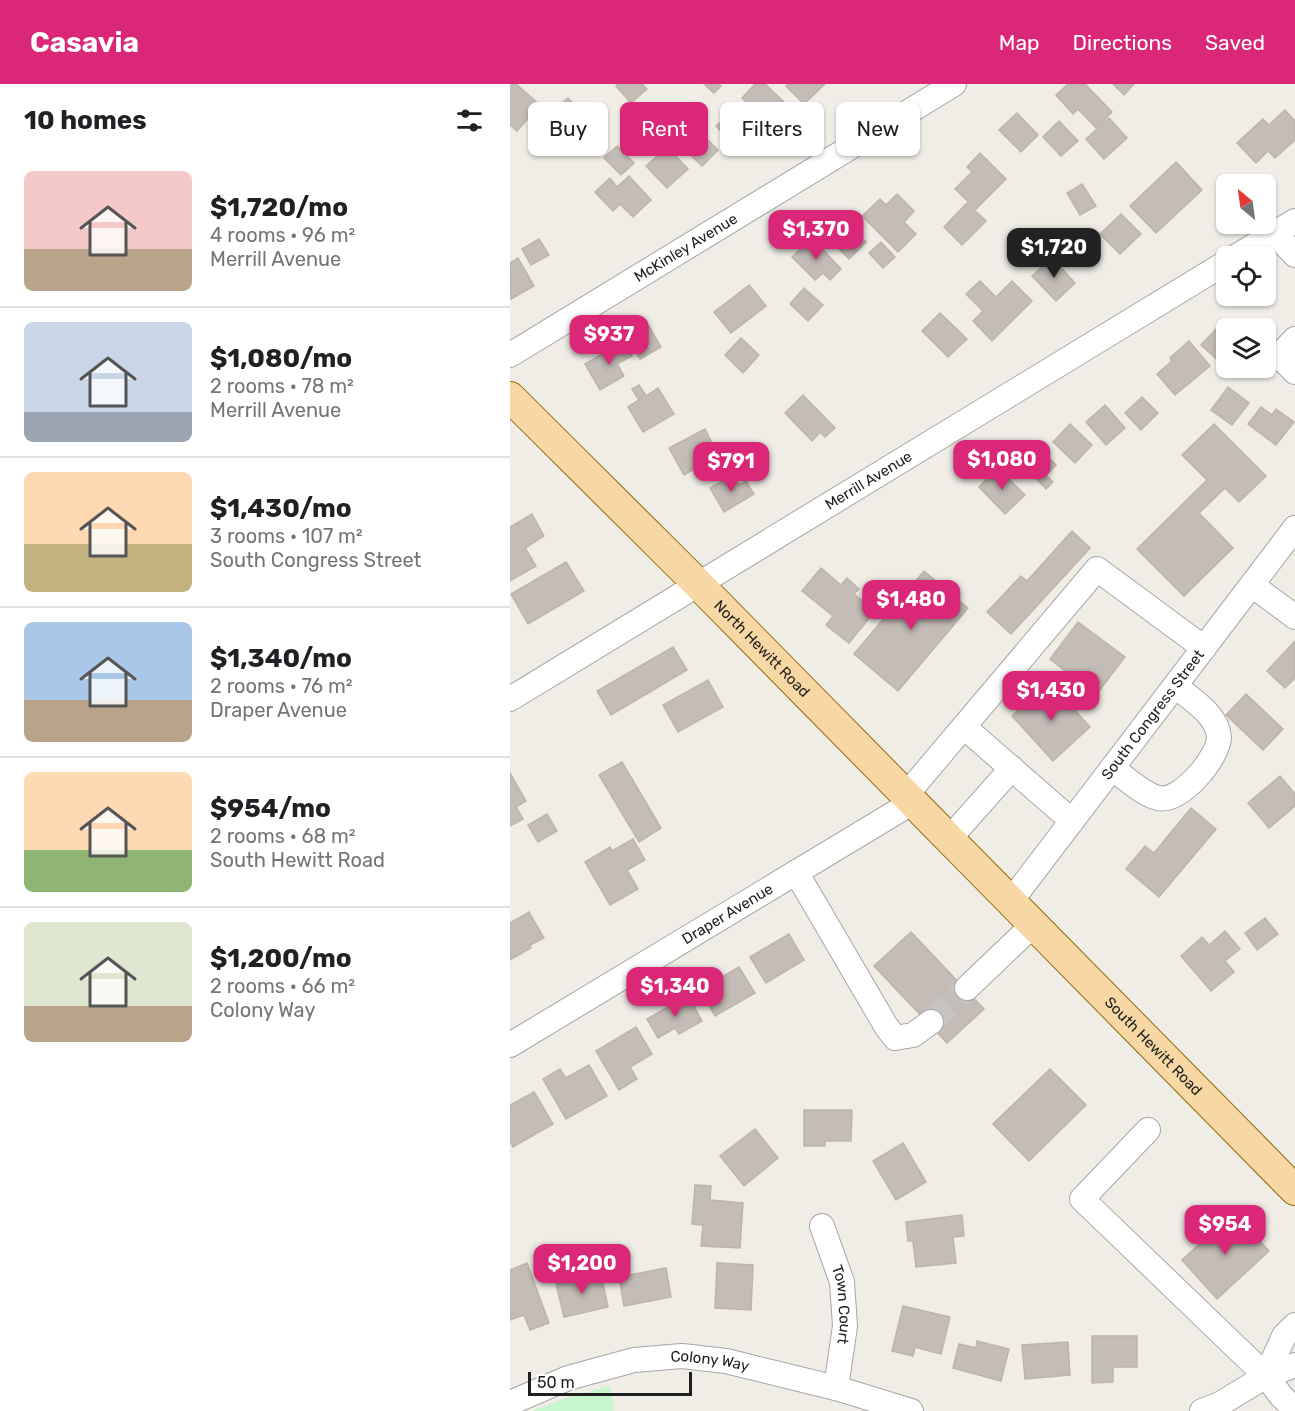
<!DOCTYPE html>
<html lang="en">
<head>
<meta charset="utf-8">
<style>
	:root { --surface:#fff; --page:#f6f6f6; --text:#202124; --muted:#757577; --line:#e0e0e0; --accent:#db2777 }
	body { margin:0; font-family:Rubik,sans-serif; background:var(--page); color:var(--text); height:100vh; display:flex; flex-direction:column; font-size:22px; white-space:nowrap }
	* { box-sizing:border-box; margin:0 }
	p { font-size:20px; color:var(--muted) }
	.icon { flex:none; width:33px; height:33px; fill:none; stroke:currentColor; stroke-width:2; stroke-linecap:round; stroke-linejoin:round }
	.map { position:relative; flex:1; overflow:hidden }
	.details { display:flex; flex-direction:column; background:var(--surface); width:510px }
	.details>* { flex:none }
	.top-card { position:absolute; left:18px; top:18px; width:570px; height:54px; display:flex; gap:12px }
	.needle { width:39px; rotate:331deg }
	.buttons { position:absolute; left:706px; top:90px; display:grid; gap:12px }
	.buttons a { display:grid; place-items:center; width:60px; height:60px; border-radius:9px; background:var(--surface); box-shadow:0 2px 4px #0004; font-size:30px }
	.scale { position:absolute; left:18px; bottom:15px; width:164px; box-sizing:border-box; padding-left:6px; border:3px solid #1f1f1f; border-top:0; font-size:16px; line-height:21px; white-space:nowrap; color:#1f1f1f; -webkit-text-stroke:4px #fff; paint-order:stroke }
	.price { position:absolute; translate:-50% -51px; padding:0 14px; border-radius:12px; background:var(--accent); color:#fff; font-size:20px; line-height:39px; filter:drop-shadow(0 2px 3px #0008) }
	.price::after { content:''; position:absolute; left:50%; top:36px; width:18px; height:14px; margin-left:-9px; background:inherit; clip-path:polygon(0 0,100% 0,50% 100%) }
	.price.current { background:#222; color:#fff }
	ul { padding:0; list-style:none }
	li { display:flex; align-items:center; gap:18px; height:150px; padding:0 24px }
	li+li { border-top:2px solid var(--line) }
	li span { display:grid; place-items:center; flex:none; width:168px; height:120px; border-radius:9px; color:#555 }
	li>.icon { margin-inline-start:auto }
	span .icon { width:72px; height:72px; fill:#fffc; stroke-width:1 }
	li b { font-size:26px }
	h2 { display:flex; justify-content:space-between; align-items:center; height:72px; padding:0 24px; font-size:26px }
	.pill { padding:0 21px; border-radius:9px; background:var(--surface); box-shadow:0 2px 4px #0004; font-size:21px; line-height:54px }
	.pill.current { background:var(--accent); color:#fff }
	header { display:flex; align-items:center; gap:36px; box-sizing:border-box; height:84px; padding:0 30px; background:var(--accent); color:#fff }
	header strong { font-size:28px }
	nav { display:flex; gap:33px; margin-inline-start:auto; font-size:21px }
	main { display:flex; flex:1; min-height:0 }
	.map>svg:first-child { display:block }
	.park { fill:#c6f7cc }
	.building { fill:#c4bcb6; stroke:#c0b4a9; stroke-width:1.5 }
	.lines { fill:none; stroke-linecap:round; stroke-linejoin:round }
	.minor-tunnel { stroke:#c5c4be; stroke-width:24; stroke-dasharray:24 12; stroke-linecap:butt }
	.minor-casing { stroke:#a6a6a6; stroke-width:26 }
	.major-casing { stroke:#926b08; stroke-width:32 }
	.minor { stroke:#fff; stroke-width:24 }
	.major { stroke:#f7d7a3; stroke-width:30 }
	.labels { text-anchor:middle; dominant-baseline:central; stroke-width:6; stroke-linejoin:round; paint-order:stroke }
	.street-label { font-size:15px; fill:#1f1f1f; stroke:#fff }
</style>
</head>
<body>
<header>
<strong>Casavia</strong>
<nav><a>Map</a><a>Directions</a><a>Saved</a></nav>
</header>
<main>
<section class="details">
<h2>10 homes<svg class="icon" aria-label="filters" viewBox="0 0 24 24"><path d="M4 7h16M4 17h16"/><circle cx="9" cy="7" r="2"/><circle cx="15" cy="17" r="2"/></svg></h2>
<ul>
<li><span style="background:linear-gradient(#f6c9c9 65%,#b9a48a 0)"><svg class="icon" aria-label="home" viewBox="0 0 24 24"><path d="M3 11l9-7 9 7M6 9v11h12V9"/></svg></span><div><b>$1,720/mo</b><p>4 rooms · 96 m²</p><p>Merrill Avenue</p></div></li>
<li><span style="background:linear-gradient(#c9d6e8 75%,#9aa5b1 0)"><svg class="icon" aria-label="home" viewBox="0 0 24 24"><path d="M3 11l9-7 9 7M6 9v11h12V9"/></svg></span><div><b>$1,080/mo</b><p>2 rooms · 78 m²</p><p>Merrill Avenue</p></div></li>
<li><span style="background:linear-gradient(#ffd9b3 60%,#c2b280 0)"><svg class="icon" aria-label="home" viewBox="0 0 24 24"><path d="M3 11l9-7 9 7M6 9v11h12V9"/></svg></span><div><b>$1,430/mo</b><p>3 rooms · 107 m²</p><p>South Congress Street</p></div></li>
<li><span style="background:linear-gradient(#a9c7e8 65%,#b9a48a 0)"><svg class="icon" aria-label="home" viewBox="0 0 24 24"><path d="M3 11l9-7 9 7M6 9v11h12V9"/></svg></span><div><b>$1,340/mo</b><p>2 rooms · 76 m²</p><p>Draper Avenue</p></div></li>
<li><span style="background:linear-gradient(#ffd9b3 65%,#8fb573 0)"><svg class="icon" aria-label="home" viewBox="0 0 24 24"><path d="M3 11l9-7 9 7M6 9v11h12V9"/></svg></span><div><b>$954/mo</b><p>2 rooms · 68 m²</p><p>South Hewitt Road</p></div></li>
<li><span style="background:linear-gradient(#dfe7d0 70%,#b9a48a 0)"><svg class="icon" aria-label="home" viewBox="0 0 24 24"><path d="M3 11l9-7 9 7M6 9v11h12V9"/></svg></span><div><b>$1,200/mo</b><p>2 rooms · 66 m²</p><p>Colony Way</p></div></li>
</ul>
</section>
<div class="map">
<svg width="785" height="1327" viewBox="0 0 785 1327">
	<rect width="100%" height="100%" fill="#efede6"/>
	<path class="park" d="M100,1302L104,1327H22L56,1314Z"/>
	<g class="building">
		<path d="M0,0H6L30,21L7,47L0,41Z"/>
		<path d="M108,0H132L137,5L121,19L106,2Z"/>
		<path d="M209,0L211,2L204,9L195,1Z"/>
		<path d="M245,0H255L275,19L256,38L232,14Z"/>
		<path d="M278,0H315L294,20L276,2Z"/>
		<path d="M558,0H575L602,28L586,44L568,25L563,30L546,11Z"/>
		<path d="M603,0H624L614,11Z"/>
		<path d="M58,14L77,36L55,55L36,33Z"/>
		<path d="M227,22L248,44L227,64L206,42Z"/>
		<path d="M775,26L785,37V56L765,74L758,67L746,79L727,59L753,35L759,41Z"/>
		<path d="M507,29L528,51L511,68L489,46Z"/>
		<path d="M599,34L617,54L594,75L576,55Z"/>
		<path d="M549,37L568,57L551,72L533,53Z"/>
		<path d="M187,45L208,66L192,82L170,61Z"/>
		<path d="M107,62L124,79L111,91L94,74Z"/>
		<path d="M157,63L178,85L157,104L136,82Z"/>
		<path d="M470,69L496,95L466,125L445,105L462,88L457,83Z"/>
		<path d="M666,78L692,106L646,149L620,122Z"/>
		<path d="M119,92L141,116L123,133L110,120L103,127L85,108L100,94L107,103Z"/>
		<path d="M572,100L586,122L570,131L557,109Z"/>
		<path d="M387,110L404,127L394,138L406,150L388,168L352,132L370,115L376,121Z"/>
		<path d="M457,119L476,137L452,161L434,143Z"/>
		<path d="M611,130L631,150L610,170L590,150Z"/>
		<path d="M337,139L356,158L339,175L320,156Z"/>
		<path d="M302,154L331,185L320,196L313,189L305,196L282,173Z"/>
		<path d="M29,155L39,171L21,181L12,165Z"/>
		<path d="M371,158L385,173L373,184L359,169Z"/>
		<path d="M8,174L24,202L1,215L0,179Z"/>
		<path d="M542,174L565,199L546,217L522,192Z"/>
		<path d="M470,197L486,213L502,197L522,217L482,257L463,237L473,227L456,210Z"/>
		<path d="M239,201L256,222L221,249L204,228Z"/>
		<path d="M294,204L313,221L298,237L280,220Z"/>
		<path d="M430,229L457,255L438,273L412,247Z"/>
		<path d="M710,241L717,248V274L712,280L691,261Z"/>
		<path d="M139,242L151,263L130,275L118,255Z"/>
		<path d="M231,254L249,271L233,289L215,271Z"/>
		<path d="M114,257L122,272L107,280L114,292L90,306L75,280Z"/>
		<path d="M679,257L700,282L665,311L647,290L662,277L660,274Z"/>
		<path d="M129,301L136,312L148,304L164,330L133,348L118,323L129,316L122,305Z"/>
		<path d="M718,303L739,319L722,341L701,326Z"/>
		<path d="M293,311L325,344L315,353L310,348L302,357L275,329Z"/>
		<path d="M632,313L648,329L631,346L615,329Z"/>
		<path d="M595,321L615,344L596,361L576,338Z"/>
		<path d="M751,323L762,331L766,325L784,338L766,361L738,340Z"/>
		<path d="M560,340L582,361L565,379L543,358Z"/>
		<path d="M704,340L756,392L729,418L715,404L689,429L723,464L674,512L627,465L697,396L672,371Z"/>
		<path d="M195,345L201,357L191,362L199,377L174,391L159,364Z"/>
		<path d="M525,359L546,381L536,391L543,398L536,405L508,375Z"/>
		<path d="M243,364L256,385L238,396L225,375Z"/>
		<path d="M488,384L515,411L495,430L469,403Z"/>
		<path d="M223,391L229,401L236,397L244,410L214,428L200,404Z"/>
		<path d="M22,430L34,452L15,464L26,482L0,497V443Z"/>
		<path d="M562,447L580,464L501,550L477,528L511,492L517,497Z"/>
		<path d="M56,478L74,507L18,540L1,510Z"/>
		<path d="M311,484L331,501L337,494L349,505L344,510L365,527L339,559L316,541L323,532L292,507Z"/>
		<path d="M414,487L458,524L388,607L344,570Z"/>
		<path d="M568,538L615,573L586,611L540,575Z"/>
		<path d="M785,557V594L775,604L757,587Z"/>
		<path d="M163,563L177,586L101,631L87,607Z"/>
		<path d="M198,596L213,623L168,648L153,621Z"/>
		<path d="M539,598L580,643L543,677L502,632Z"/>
		<path d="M736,610L773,645L753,666L716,631Z"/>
		<path d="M112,678L151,744L129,758L89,691Z"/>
		<path d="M0,689L16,717L6,723L13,735L0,742Z"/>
		<path d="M770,692L785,710V722L759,744L738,719Z"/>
		<path d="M681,724L706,745L649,813L616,785L635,762L644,769Z"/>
		<path d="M37,730L47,747L28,758L18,741Z"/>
		<path d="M123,755L135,776L117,786L128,805L100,821L75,778L100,763L102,767Z"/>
		<path d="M19,828L34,854L20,861L21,864L0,876V839Z"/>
		<path d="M755,834L768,850L747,866L735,849Z"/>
		<path d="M715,847L730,865L715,877L724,888L701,907L671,872L692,853L699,861Z"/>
		<path d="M401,848L474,925L437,959L364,882Z"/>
		<path d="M279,850L294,876L256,899L240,873Z"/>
		<path d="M229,883L245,909L205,932L190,906Z"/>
		<path d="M178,911L192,937L169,950L165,944L148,954L137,935Z"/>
		<path d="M126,943L142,970L120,983L127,995L109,1006L86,967Z"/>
		<path d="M79,981L97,1012L56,1035L33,995L50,985L56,994Z"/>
		<path d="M540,985L576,1021L519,1077L483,1040Z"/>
		<path d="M24,1008L43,1040L3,1063L0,1057V1021Z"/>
		<path d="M294,1026H342L341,1057H315V1062H294Z"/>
		<path d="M245,1045L268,1074L234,1102L210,1072Z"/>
		<path d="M393,1059L416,1098L386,1116L363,1077Z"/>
		<path d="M185,1101L201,1102L200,1116L233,1119L230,1164L191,1162L193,1141L182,1140Z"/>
		<path d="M724,1129L759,1167L707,1215L672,1176Z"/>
		<path d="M452,1131L454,1152L443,1153L446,1179L406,1183L403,1157H398L396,1138Z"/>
		<path d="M17,1179L39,1239L20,1246L14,1231L0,1236V1186Z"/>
		<path d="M207,1179L243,1181L241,1226L205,1224Z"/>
		<path d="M156,1184L161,1213L114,1222L109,1193Z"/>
		<path d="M91,1190L98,1223L54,1233L46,1200Z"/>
		<path d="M393,1222L440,1233L431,1270L405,1263L403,1272L382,1267Z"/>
		<path d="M582,1252H627V1283H603V1298L582,1299Z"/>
		<path d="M467,1257L499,1265L491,1297L443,1284L449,1260L466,1264Z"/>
		<path d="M558,1258L560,1291L515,1295L512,1261Z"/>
	</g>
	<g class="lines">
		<path class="minor-tunnel" d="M421,938L457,904"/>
		<g class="minor-casing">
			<g id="minor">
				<path d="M764,149L785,171"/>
				<path d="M727,172L785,137"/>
				<path d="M785,255L769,272L785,288"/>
				<path id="s1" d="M0,271L444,0"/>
				<path d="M742,501L785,533"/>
				<path id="s2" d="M0,615L717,178"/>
				<path d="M454,643L562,737"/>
				<path d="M602,684C616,694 632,710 648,714C670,720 709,673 709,653C708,631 680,614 665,602"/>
				<path d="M396,711L587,485L694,564"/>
				<path d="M439,755L502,684"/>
				<path d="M286,788L376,942L385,954L403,951L421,938"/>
				<path id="s3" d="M501,817L785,444"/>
				<path d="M457,904L524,840"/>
				<path id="s4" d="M0,961L403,718"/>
				<path d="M638,1046L572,1115L756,1292L772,1313L785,1325"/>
				<path id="s5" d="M312,1142L332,1198L335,1242L326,1304"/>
				<path d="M756,1292L774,1252L785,1241"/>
				<path id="s6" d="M0,1319L58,1294L124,1276L172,1272L216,1277L326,1304L401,1327"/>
				<path d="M692,1327L710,1320L756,1292L785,1281"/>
			</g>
		</g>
		<g class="major-casing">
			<g id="major">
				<path id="s7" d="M0,313L189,501L785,1106"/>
			</g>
		</g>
		<use href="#minor" class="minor"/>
		<use href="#major" class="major"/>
	</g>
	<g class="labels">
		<g class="street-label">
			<text stroke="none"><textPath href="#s1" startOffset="206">McKinley Avenue</textPath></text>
			<text stroke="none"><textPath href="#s2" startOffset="420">Merrill Avenue</textPath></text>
			<text stroke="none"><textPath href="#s7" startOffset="356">North Hewitt Road</textPath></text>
			<text stroke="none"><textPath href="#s3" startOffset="234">South Congress Street</textPath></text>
			<text stroke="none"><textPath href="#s4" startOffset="254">Draper Avenue</textPath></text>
			<text stroke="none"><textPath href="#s7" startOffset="914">South Hewitt Road</textPath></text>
			<text stroke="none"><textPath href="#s5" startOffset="82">Town Court</textPath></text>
			<text stroke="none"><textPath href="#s6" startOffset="208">Colony Way</textPath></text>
		</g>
	</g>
</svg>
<div class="buttons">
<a><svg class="needle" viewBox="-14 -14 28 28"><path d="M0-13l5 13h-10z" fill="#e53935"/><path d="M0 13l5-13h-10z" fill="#757577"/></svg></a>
<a><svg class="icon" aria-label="locate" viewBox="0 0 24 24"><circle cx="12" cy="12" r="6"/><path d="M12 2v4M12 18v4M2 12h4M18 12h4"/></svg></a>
<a><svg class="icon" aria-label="layers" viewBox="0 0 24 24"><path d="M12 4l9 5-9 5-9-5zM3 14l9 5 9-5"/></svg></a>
</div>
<div class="scale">50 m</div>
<b class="price" style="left:306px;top:177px">$1,370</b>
<b class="price current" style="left:544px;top:195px">$1,720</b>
<b class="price" style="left:99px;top:282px">$937</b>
<b class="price" style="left:492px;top:407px">$1,080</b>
<b class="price" style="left:221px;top:409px">$791</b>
<b class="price" style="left:401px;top:547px">$1,480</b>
<b class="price" style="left:541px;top:638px">$1,430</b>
<b class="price" style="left:165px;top:934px">$1,340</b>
<b class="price" style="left:715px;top:1172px">$954</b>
<b class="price" style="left:72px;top:1211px">$1,200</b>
<div class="top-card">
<a class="pill">Buy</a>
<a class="pill current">Rent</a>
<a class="pill">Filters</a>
<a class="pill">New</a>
</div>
</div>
</main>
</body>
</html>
